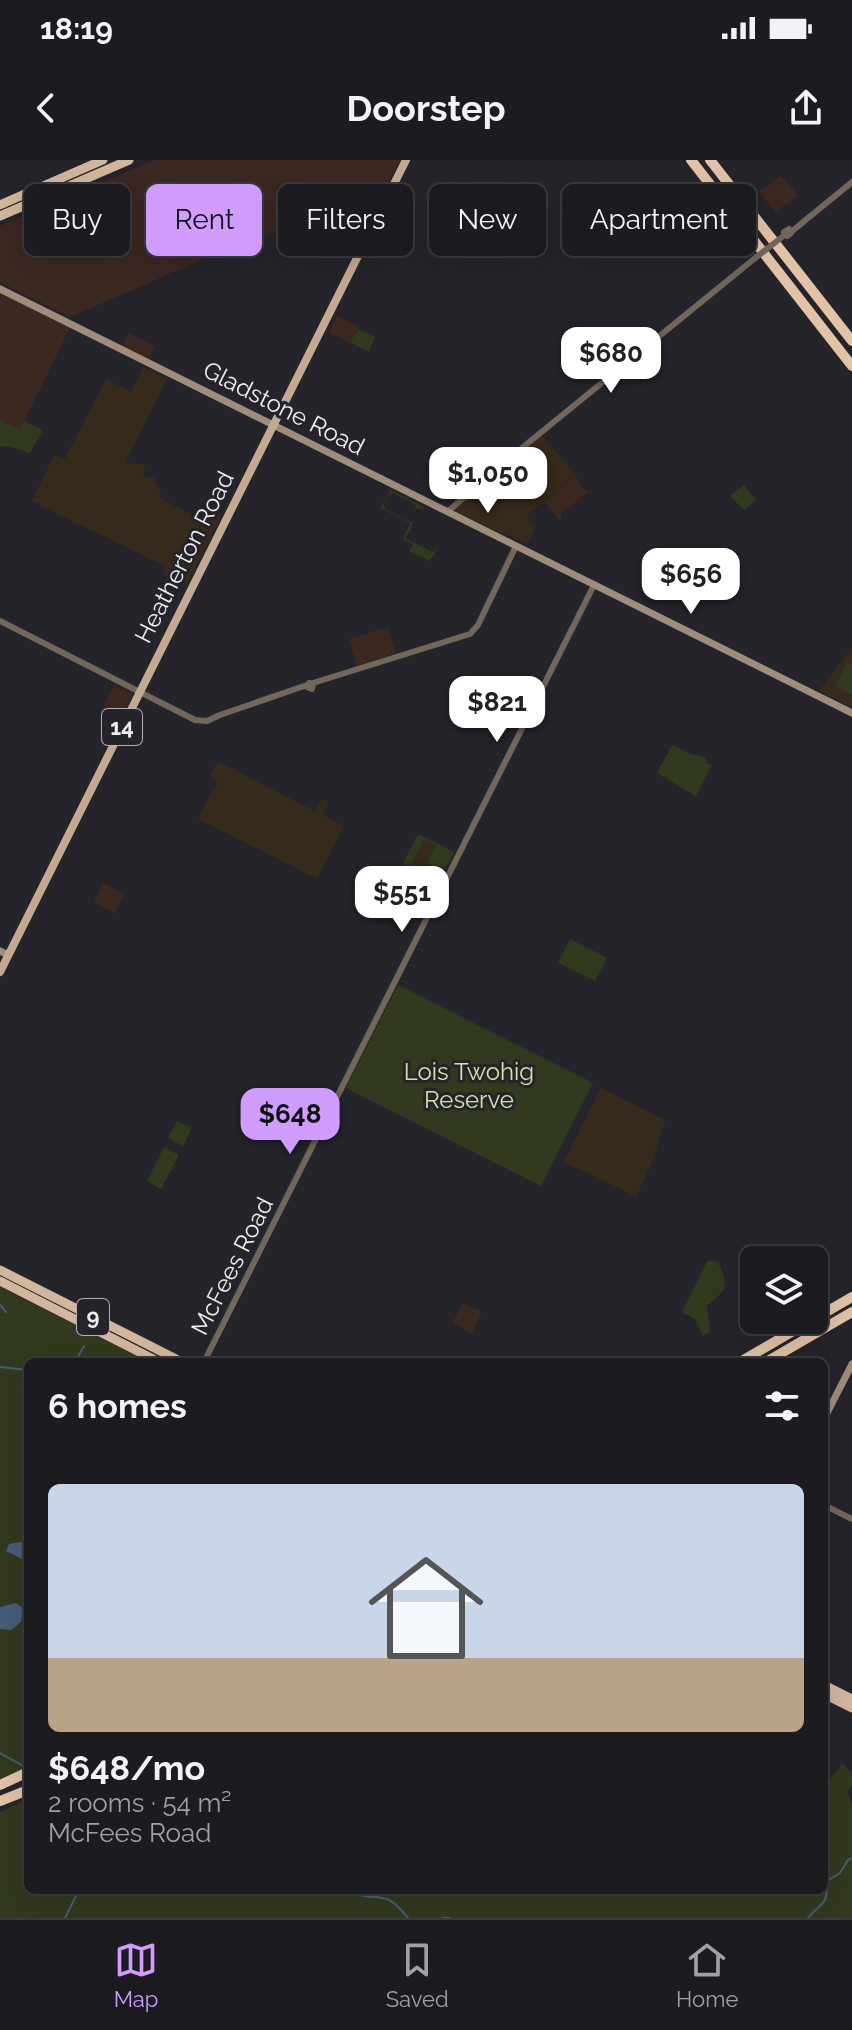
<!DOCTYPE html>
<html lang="en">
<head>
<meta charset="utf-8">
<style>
	:root { --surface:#1c1b20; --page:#252429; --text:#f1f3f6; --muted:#a0a1a5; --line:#3a393e; --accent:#d09dff }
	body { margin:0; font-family:Raleway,sans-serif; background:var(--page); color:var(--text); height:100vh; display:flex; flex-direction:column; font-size:30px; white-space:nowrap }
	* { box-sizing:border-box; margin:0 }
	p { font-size:26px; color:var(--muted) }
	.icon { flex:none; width:44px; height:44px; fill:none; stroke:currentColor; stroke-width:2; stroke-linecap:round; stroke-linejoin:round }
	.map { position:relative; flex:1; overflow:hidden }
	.side { position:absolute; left:24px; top:1198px; width:804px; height:536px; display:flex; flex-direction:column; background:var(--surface); border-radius:12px; box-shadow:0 8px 32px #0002,0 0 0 2px var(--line) }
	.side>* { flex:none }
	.banner { position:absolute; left:24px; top:24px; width:804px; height:72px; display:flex; gap:16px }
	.fabs { position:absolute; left:740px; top:1086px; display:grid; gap:16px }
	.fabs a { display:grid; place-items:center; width:88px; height:88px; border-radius:12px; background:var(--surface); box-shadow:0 8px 32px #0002,0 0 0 2px var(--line); font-size:40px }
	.price { position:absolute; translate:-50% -68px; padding:0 18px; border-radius:16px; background:#fff; color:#222; font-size:26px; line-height:52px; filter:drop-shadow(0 2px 4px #0008) }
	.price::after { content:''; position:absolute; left:50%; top:48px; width:24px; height:18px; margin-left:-12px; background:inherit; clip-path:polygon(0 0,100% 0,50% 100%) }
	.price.on { background:var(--accent); color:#111 }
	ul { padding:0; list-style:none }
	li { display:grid; align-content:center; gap:16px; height:424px; padding:0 24px }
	li span { display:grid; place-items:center; height:248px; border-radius:12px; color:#555 }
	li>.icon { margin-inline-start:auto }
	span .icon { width:144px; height:144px; fill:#fffc; stroke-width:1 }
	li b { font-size:34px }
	h2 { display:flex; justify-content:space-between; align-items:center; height:96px; padding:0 24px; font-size:34px }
	.chip { padding:0 28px; border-radius:12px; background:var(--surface); box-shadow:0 8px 32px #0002,0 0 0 2px var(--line); font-size:28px; line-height:72px }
	.chip.on { background:var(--accent); color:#111 }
	.status { display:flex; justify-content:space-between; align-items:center; height:56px; padding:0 40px; background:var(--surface); direction:ltr }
	.status svg { height:22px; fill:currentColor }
	header { display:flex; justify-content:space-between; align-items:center; height:104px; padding:0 24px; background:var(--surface); font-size:36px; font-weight:700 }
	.dock { display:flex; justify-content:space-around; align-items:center; height:112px; border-top:2px solid var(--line); background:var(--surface); font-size:22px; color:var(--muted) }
	.dock a { display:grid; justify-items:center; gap:4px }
	.dock .on { color:var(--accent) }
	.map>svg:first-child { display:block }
	.commercial { fill:#3a2821 }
	.education { fill:#362a1c }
	.green { fill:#31391e }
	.water { fill:#465d77 }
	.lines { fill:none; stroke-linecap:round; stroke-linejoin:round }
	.stream { stroke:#465d77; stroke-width:2 }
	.tertiary { stroke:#73675c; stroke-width:6 }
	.secondary { stroke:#a08c7b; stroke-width:7 }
	.primary { stroke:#c2a993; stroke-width:8 }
	.trunk { stroke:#d2b69e; stroke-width:9 }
	.motorway { stroke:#e2c3a8; stroke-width:10 }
	.tertiary-bridge { stroke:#73675c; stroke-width:6 }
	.labels { text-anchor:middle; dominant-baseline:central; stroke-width:6; stroke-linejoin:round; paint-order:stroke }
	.shield { fill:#25242b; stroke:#b2b1b6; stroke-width:2 }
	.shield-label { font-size:22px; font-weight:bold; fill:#eeedf2 }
	.street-label { font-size:24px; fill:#eeedf2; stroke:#25242b }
	.park-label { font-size:24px; fill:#cfe2a7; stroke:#25242b }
</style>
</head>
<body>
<div class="status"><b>18:19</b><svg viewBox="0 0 49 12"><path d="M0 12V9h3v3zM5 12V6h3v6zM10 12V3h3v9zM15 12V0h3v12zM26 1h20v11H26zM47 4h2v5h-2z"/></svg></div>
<header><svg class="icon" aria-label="back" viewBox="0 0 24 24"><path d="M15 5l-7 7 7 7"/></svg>Doorstep<svg class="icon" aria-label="share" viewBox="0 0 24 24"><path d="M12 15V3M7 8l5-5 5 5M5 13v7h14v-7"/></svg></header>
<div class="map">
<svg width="852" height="1758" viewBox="0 0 852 1758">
	<rect width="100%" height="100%" fill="#25242b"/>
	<g class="commercial">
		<path d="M154,0H400L376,47L357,36L354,32L276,70L258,81L234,69L199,101L70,157L0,122V66Z"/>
		<path d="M781,15L798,35L776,52L759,32Z"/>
		<path d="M0,133L70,168L20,269L0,259Z"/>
		<path d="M337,156L359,167L351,183L329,173Z"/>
		<path d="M129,173L155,186L149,198L146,199L122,187Z"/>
		<path d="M576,314L577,320L585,330L589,331L561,354V361L544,342Z"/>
		<path d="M388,467L396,493L357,506L349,479Z"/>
		<path d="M114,525L132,534L121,556L103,547Z"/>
		<path d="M103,723L125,734L115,754L94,742Z"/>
		<path d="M463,1143L482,1152L472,1173L452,1163Z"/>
	</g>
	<g class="education">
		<path d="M143,207L167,219L125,303L145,304L143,314L148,318L154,317L163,340L200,359L206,349L221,357L186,426L163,414L166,407L32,341L54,295L65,299L106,219L131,232Z"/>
		<path d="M541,275L576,314L526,356L536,367L527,384L450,349Z"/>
		<path d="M852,488V547L819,531Z"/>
		<path d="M218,601L315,651L322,639L329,642L323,655L344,666L317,719L198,659L212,631L217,627V621L210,617Z"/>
		<path d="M424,679L436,685L423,711L424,714L410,707Z"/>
		<path d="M601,928L665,960L652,1003L636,1037L564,1002Z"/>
	</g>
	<g class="green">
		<path d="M358,169L375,177L369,192L351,183Z"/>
		<path d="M0,259L19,269L24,261L43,270L30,293L8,286L0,287Z"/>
		<path d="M744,325L756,340L744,350L730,336Z"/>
		<path d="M390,330L424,347L422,351L421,347L419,350L415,348L416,345L393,333L388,335L384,344L385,349L410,362L415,361L412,363V367L405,378L432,392L437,389L430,401L409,391L413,384L403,379L410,363L381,348Z"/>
		<path d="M847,503L852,505V535L835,526Z"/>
		<path d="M672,585L690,594L705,597L707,603L712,605L696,636L657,613Z"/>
		<path d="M418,674L454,692L443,712L427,704L436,685L424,679L410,707L403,703Z"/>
		<path d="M570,779L607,798L595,821L558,803Z"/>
		<path d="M398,825L593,923L541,1026L346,928Z"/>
		<path d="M177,961L192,968L183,986L168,978Z"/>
		<path d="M164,987L179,995L161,1029L147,1021Z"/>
		<path d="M708,1100L718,1102C729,1128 728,1128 707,1146L710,1172L703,1176L695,1159L682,1152Z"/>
		<path d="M0,1127L150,1202H28V1608L0,1620Z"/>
		<path d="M842,1603L852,1614V1625L847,1632L852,1644V1758H0V1652L28,1639V1730H824V1635L831,1618Z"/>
	</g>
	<g class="water">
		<path d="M21,1382L28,1383V1402L6,1391L9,1384Z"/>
		<path d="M16,1443L23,1448L21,1462L11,1470L0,1469V1447Z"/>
	</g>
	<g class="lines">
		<g class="stream">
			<path d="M0,1145L6,1152"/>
			<path d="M75,1202L84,1186"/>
			<path d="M0,1207L28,1210"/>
			<path d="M0,1593L27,1608"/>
			<path d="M352,1730C366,1741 375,1734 389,1740C397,1744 403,1752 408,1758"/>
			<path d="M65,1758L79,1730"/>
			<path d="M442,1758H450"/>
			<path d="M808,1758C821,1742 828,1747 827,1721L840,1713L848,1700L852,1698"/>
		</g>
		<g class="tertiary">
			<path d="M789,69L791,73L787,76L784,72Z"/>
			<path d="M791,72L852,22"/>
			<path d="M447,352L528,283L754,99"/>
			<path d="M0,461L195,560L207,561L218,556"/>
			<path d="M309,523L313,524L312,529L307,527Z"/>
			<path d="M313,523L470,474L478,465L516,386"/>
			<path d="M217,556L307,525"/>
			<path d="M204,1202L594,425"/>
			<path d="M824,1345L852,1359"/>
		</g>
		<g class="secondary">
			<path d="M0,129L852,553"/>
			<path d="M0,791L8,795"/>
			<path d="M824,1259L852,1204"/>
		</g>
		<path class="primary" d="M0,812L406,0"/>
		<g class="trunk">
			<path d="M0,45L103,0"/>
			<path d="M0,56L129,0"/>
			<path d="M0,1110L182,1202"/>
			<path d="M0,1121L159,1202"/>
			<path d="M824,1525L852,1539"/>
			<path d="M824,1534L852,1548"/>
		</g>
		<g class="motorway">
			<path d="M691,0L852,206"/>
			<path d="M710,0L852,181"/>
			<path d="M814,1159L852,1137"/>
			<path d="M740,1202L812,1160"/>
			<path d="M766,1202L852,1152"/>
			<path d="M0,1625L28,1612"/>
			<path d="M0,1641L28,1630"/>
		</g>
		<path class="tertiary-bridge" d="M754,99L782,77"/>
	</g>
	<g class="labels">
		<g class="shield">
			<rect x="102" y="549" width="40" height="36" rx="6"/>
			<rect x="77" y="1139" width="32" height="36" rx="6"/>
		</g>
		<g class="shield-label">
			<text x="122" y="567">14</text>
			<text x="93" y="1157">9</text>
		</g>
		<g class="street-label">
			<text transform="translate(284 248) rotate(27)">Gladstone Road</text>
			<text transform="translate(184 397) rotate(-63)">Heatherton Road</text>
			<text transform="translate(232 1106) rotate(-63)">McFees Road</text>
		</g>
		<g class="park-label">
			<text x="469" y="911">Lois Twohig<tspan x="469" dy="28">Reserve</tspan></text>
		</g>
	</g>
</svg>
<div class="fabs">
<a><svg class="icon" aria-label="layers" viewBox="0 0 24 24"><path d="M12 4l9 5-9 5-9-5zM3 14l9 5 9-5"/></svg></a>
</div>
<b class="price" style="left:611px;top:235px">$680</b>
<b class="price" style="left:488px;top:355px">$1,050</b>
<b class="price" style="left:691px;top:456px">$656</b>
<b class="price" style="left:497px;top:584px">$821</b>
<b class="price" style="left:402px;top:774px">$551</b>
<b class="price on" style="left:290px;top:996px">$648</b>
<div class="banner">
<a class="chip">Buy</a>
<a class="chip on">Rent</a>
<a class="chip">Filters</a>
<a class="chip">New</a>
<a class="chip">Apartment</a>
</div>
<section class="side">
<h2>6 homes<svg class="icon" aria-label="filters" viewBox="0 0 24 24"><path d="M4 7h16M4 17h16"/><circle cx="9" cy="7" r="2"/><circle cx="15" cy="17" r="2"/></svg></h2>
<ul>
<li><span style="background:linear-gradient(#c9d6e8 70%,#b9a48a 0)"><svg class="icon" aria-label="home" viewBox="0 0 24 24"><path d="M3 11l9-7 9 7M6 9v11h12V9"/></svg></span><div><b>$648/mo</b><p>2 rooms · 54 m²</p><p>McFees Road</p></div></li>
</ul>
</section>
</div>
<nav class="dock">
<a class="on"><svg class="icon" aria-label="map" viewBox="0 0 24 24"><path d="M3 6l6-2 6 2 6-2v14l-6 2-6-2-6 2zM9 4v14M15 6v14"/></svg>Map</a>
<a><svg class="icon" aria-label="saved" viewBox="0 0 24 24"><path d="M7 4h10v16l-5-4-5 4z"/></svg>Saved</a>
<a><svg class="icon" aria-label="home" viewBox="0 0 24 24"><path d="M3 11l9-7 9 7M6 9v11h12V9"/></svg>Home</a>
</nav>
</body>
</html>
